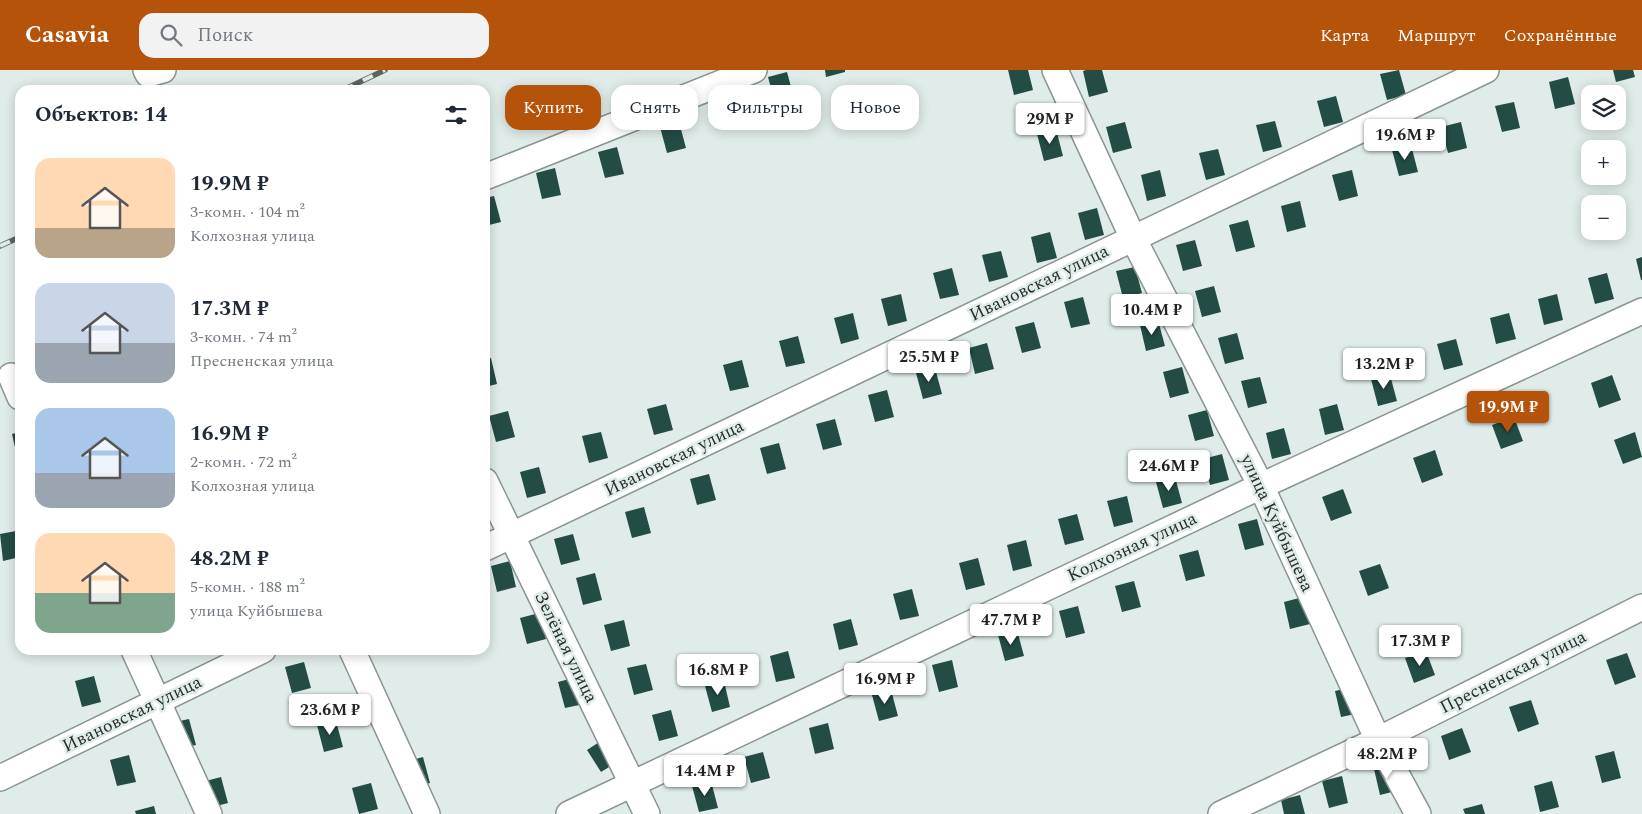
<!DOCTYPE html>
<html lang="ru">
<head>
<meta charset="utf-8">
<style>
	:root { --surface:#fff; --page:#f2f2f3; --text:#1f2937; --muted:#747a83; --accent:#b45309 }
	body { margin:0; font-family:Spectral,serif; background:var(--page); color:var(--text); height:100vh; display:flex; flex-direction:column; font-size:19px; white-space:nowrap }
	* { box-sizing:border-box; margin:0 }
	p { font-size:16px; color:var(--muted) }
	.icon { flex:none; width:28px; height:28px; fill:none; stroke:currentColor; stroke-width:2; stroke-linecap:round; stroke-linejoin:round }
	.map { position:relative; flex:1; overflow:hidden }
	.details { position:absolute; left:15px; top:15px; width:475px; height:570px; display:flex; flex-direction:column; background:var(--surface); border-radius:15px; box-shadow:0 2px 12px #0003 }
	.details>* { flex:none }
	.hud { position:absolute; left:505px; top:15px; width:475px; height:45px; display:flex; gap:10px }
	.tools { position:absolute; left:1581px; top:15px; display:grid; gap:10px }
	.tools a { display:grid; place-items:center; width:45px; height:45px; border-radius:10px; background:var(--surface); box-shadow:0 2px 12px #0003; font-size:25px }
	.price { position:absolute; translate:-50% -42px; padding:0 11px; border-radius:5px; background:#fff; color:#222; font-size:16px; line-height:32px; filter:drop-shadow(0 1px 2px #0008) }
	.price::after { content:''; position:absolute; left:50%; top:30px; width:15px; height:11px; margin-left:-8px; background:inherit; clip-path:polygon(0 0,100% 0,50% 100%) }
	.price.on { background:var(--accent); color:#fff }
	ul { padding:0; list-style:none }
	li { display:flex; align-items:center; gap:15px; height:125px; padding:0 20px }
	li span { display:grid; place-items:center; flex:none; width:140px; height:100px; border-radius:15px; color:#555 }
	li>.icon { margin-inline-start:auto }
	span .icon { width:60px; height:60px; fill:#fffc; stroke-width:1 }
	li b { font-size:21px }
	h2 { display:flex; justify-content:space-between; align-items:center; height:60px; padding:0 20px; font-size:21px }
	.chip { padding:0 18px; border-radius:15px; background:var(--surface); box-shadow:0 2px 12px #0003; font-size:18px; line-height:45px }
	.chip.on { background:var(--accent); color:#fff }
	header { display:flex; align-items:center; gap:30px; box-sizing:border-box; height:70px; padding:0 25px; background:var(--accent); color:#fff }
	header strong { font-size:24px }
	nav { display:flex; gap:28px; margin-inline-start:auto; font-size:18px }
	.search { width:350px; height:45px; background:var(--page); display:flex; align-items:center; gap:12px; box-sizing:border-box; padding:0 18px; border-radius:15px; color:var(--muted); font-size:19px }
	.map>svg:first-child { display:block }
	.building { fill:#234c44 }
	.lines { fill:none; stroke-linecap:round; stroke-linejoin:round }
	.minor-casing { stroke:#8a9492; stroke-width:28 }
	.minor { stroke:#fff; stroke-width:25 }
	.rail-casing { stroke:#5d6361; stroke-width:5.5 }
	.rail { stroke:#e0ece9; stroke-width:4; stroke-dasharray:11; stroke-linecap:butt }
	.labels { text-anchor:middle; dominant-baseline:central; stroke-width:5; stroke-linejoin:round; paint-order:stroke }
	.street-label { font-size:18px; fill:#292d2c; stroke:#e0ece9 }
</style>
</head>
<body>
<header>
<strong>Casavia</strong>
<div class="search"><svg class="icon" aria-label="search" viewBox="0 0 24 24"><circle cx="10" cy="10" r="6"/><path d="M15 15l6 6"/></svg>Поиск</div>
<nav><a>Карта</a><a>Маршрут</a><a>Сохранённые</a></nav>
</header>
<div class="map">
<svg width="1642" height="744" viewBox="0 0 1642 744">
	<rect width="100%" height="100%" fill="#e0ece9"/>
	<g class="building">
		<path d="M825,0H845V2L826,7Z"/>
		<path d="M1008,0H1028L1033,20L1014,25Z"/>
		<path d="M1086,0H1102L1108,22L1089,27L1083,1Z"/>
		<path d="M1399,0L1406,25L1387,30L1380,4Z"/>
		<path d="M1613,0H1633L1635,7L1616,12Z"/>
		<path d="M787,2L794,28L775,33L768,7Z"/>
		<path d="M1568,7L1575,34L1555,39L1549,12Z"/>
		<path d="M733,26L740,52L721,57L714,31Z"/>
		<path d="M1336,26L1343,52L1324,57L1317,31Z"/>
		<path d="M1514,32L1520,58L1502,62L1495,36Z"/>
		<path d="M1275,51L1282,77L1263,82L1256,55Z"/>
		<path d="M679,52L686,78L667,83L660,57Z"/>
		<path d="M1125,52L1132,78L1113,83L1106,57Z"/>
		<path d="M1461,52L1467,78L1448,83L1441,57Z"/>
		<path d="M1056,59L1063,86L1044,91L1037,64Z"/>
		<path d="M1411,75L1418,102L1399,106L1392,80Z"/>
		<path d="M617,77L624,104L605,108L598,82Z"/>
		<path d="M1218,79L1225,105L1206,110L1199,83Z"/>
		<path d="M555,98L561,125L542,129L536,103Z"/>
		<path d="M1160,100L1166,126L1147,131L1141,105Z"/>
		<path d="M1352,100L1358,126L1339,131L1332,105Z"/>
		<path d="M494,126L501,152L485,156V128Z"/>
		<path d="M1300,131L1306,157L1287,162L1281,136Z"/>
		<path d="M1097,138L1104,165L1085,170L1078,143Z"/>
		<path d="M1248,150L1255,177L1236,182L1229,155Z"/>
		<path d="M1050,162L1057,188L1037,193L1031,167Z"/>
		<path d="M1195,170L1202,196L1183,201L1176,175Z"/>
		<path d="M1001,181L1008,207L989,212L982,185Z"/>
		<path d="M1642,187V210H1641L1636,189Z"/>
		<path d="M1135,197L1142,223L1123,228L1116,201Z"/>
		<path d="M952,198L959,225L940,229L933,203Z"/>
		<path d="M1607,203L1614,229L1595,234L1588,208Z"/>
		<path d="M1214,216L1221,242L1202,247L1195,221Z"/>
		<path d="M901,224L907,251L888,256L881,229Z"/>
		<path d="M1557,224L1563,250L1544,255L1538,229Z"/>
		<path d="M1083,227L1090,254L1071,258L1064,232Z"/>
		<path d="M853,243L859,269L841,274L834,248Z"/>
		<path d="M1509,243L1516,269L1496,274L1490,248Z"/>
		<path d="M1158,250L1165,276L1146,281L1140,255Z"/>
		<path d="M1034,252L1041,278L1022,283L1015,257Z"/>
		<path d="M1237,263L1244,289L1225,294L1218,268Z"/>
		<path d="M798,266L805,293L786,297L779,271Z"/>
		<path d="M1456,269L1463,295L1444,300L1437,274Z"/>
		<path d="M987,273L994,299L975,304L969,278Z"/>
		<path d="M491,288L497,314L485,317V289Z"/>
		<path d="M742,290L749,317L730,321L723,295Z"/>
		<path d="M1182,297L1189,323L1170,328L1163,302Z"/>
		<path d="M935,298L942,324L923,329L916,303Z"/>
		<path d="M1390,305L1397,331L1378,336L1371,309Z"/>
		<path d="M1612,305L1621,330L1599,338L1591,313Z"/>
		<path d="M1260,307L1267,333L1248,338L1241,311Z"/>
		<path d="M887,320L894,347L875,352L868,325Z"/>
		<path d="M666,334L673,360L654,365L647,339Z"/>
		<path d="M1337,334L1344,360L1325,365L1319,339Z"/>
		<path d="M1207,340L1214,366L1195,371L1188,345Z"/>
		<path d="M508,341L515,367L496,372L489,346Z"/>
		<path d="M1514,347L1523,371L1501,379L1492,355Z"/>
		<path d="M835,349L842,375L823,380L816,354Z"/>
		<path d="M1284,358L1291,384L1272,389L1266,363Z"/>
		<path d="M20,362V390L18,391L12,364Z"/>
		<path d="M601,362L608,388L589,393L582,366Z"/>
		<path d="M1635,362L1642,387L1623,394L1614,370Z"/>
		<path d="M779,373L786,399L767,404L760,378Z"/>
		<path d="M1435,380L1443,405L1422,413L1413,388Z"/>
		<path d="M1222,384L1229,410L1210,415L1203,389Z"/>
		<path d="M539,397L546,423L527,428L520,402Z"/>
		<path d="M709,404L716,430L697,435L690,409Z"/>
		<path d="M1175,407L1182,433L1163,438L1156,412Z"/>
		<path d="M1343,419L1352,443L1331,451L1322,427Z"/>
		<path d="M1127,426L1133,452L1114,457L1107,431Z"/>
		<path d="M644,437L651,463L632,468L625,442Z"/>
		<path d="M1077,444L1084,470L1065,475L1058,449Z"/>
		<path d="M1257,449L1264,475L1245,480L1238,454Z"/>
		<path d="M16,461L20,487L3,491L0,464Z"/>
		<path d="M573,464L580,490L561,495L554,469Z"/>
		<path d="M1026,470L1032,496L1013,501L1007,475Z"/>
		<path d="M1198,480L1205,506L1186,511L1179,485Z"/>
		<path d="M978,488L985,515L966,520L959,493Z"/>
		<path d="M510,491L516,517L497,522L491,496Z"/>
		<path d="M1380,494L1389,518L1368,526L1359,501Z"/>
		<path d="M595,503L602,530L583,535L576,508Z"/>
		<path d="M1134,511L1141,537L1122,542L1115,516Z"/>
		<path d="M912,519L919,546L900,550L893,524Z"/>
		<path d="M1303,527L1310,554L1290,559L1284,532Z"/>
		<path d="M1078,536L1085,563L1066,568L1059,541Z"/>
		<path d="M539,543L546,569L527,574L520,548Z"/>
		<path d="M851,549L858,575L839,580L833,554Z"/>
		<path d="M624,550L630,576L611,581L604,555Z"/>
		<path d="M1017,560L1024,586L1005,591L998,565Z"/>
		<path d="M788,581L795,608L776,612L770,586Z"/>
		<path d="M1426,581L1435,605L1414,613L1405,588Z"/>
		<path d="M1627,583L1636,607L1615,615L1606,590Z"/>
		<path d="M952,590L958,617L939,622L932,595Z"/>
		<path d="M304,592L311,618L292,623L285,597Z"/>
		<path d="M646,594L653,620L634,625L627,598Z"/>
		<path d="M94,606L101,632L82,637L75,611Z"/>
		<path d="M577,607L584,634L565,638L558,612Z"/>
		<path d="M724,611L730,637L712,642L705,616Z"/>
		<path d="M1354,617L1360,643L1341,647L1335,621Z"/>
		<path d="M891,620L898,646L879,651L872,625Z"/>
		<path d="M1531,630L1539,654L1518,662L1509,637Z"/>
		<path d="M671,640L678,666L659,671L652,645Z"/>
		<path d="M189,649L196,675L177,679L170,653Z"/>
		<path d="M336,651L343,677L324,682L317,655Z"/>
		<path d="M828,653L834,679L815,684L809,658Z"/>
		<path d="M1462,658L1471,682L1449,690L1441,666Z"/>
		<path d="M607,667L622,689L601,702L587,680Z"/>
		<path d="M1614,681L1621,708L1602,713L1595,686Z"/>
		<path d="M763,682L770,708L751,713L744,687Z"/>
		<path d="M129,685L136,712L117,716L110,690Z"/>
		<path d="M423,687L430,713L411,718L405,692Z"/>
		<path d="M1393,694L1400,720L1380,725L1374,699Z"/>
		<path d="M1342,706L1348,733L1329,738L1322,711Z"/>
		<path d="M221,707L228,733L209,738L202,712Z"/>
		<path d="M711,711L718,738L699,742L692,716Z"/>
		<path d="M1552,711L1559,737L1540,742L1534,716Z"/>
		<path d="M371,713L378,739L359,744L352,718Z"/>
		<path d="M1300,725L1305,744H1284L1281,730Z"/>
		<path d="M1482,734L1485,744H1465L1463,739Z"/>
		<path d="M154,736L156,744H136L135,741Z"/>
	</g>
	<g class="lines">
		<g class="minor-casing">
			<g id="minor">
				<path d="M146,0L148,4L163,0"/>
				<path d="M1055,0L1133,168L1261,416L1378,670L1418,744"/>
				<path d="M485,107L754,0"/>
				<path d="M11,306L20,327"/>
				<path d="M485,411L647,744"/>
				<path d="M485,478L1486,0"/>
				<path d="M134,580L209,744"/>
				<path d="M352,580L427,744"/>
				<path d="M0,708L263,580"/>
				<path d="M569,744L1261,416L1642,241"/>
				<path d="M1221,744L1378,670L1642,537"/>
			</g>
		</g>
		<use href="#minor" class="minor"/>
		<g class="rail-casing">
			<g id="rail">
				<path d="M343,20L385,0"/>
				<path d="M0,176L20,167"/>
			</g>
		</g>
		<use href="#rail" class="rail"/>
	</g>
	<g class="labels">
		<g class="street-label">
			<text transform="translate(1039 213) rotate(-26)">Ивановская улица</text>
			<text transform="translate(674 388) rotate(-26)">Ивановская улица</text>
			<text transform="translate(1277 453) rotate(65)">улица Куйбышева</text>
			<text transform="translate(1132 477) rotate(-25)">Колхозная улица</text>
			<text transform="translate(566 577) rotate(64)">Зелёная улица</text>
			<text transform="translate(1513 602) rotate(-27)">Пресненская улица</text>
			<text transform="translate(132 644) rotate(-26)">Ивановская улица</text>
		</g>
	</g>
</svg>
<div class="tools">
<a><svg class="icon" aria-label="layers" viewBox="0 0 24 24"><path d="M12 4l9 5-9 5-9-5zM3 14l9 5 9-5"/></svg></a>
<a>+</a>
<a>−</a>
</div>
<b class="price" style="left:1050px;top:75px">29M ₽</b>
<b class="price" style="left:1405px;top:91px">19.6M ₽</b>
<b class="price" style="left:1152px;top:266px">10.4M ₽</b>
<b class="price" style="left:929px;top:313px">25.5M ₽</b>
<b class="price" style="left:1384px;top:320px">13.2M ₽</b>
<b class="price on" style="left:1508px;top:363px">19.9M ₽</b>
<b class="price" style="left:1169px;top:422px">24.6M ₽</b>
<b class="price" style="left:1011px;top:576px">47.7M ₽</b>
<b class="price" style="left:1420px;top:597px">17.3M ₽</b>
<b class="price" style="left:718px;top:626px">16.8M ₽</b>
<b class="price" style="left:885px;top:635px">16.9M ₽</b>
<b class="price" style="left:330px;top:666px">23.6M ₽</b>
<b class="price" style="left:1387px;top:710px">48.2M ₽</b>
<b class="price" style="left:705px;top:727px">14.4M ₽</b>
<div class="hud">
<a class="chip on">Купить</a>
<a class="chip">Снять</a>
<a class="chip">Фильтры</a>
<a class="chip">Новое</a>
</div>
<section class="details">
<h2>Объектов: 14<svg class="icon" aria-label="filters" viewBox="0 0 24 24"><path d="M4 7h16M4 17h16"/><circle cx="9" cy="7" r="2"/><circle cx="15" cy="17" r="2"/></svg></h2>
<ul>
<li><span style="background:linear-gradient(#ffd9b3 70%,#b9a48a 0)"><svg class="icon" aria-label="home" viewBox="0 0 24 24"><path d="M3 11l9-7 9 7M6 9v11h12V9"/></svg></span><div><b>19.9M ₽</b><p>3-комн. · 104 m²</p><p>Колхозная улица</p></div></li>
<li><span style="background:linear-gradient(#c9d6e8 60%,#9aa5b1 0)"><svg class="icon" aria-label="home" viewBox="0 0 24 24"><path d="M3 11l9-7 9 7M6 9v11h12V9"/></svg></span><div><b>17.3M ₽</b><p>3-комн. · 74 m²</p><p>Пресненская улица</p></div></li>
<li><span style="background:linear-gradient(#a9c7e8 65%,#9aa5b1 0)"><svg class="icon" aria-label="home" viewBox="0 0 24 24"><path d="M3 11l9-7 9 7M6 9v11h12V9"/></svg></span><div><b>16.9M ₽</b><p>2-комн. · 72 m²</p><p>Колхозная улица</p></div></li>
<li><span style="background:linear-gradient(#ffd9b3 60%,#7fa58c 0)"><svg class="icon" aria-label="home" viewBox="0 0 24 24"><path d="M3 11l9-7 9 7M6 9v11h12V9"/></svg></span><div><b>48.2M ₽</b><p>5-комн. · 188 m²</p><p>улица Куйбышева</p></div></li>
</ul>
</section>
</div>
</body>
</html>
